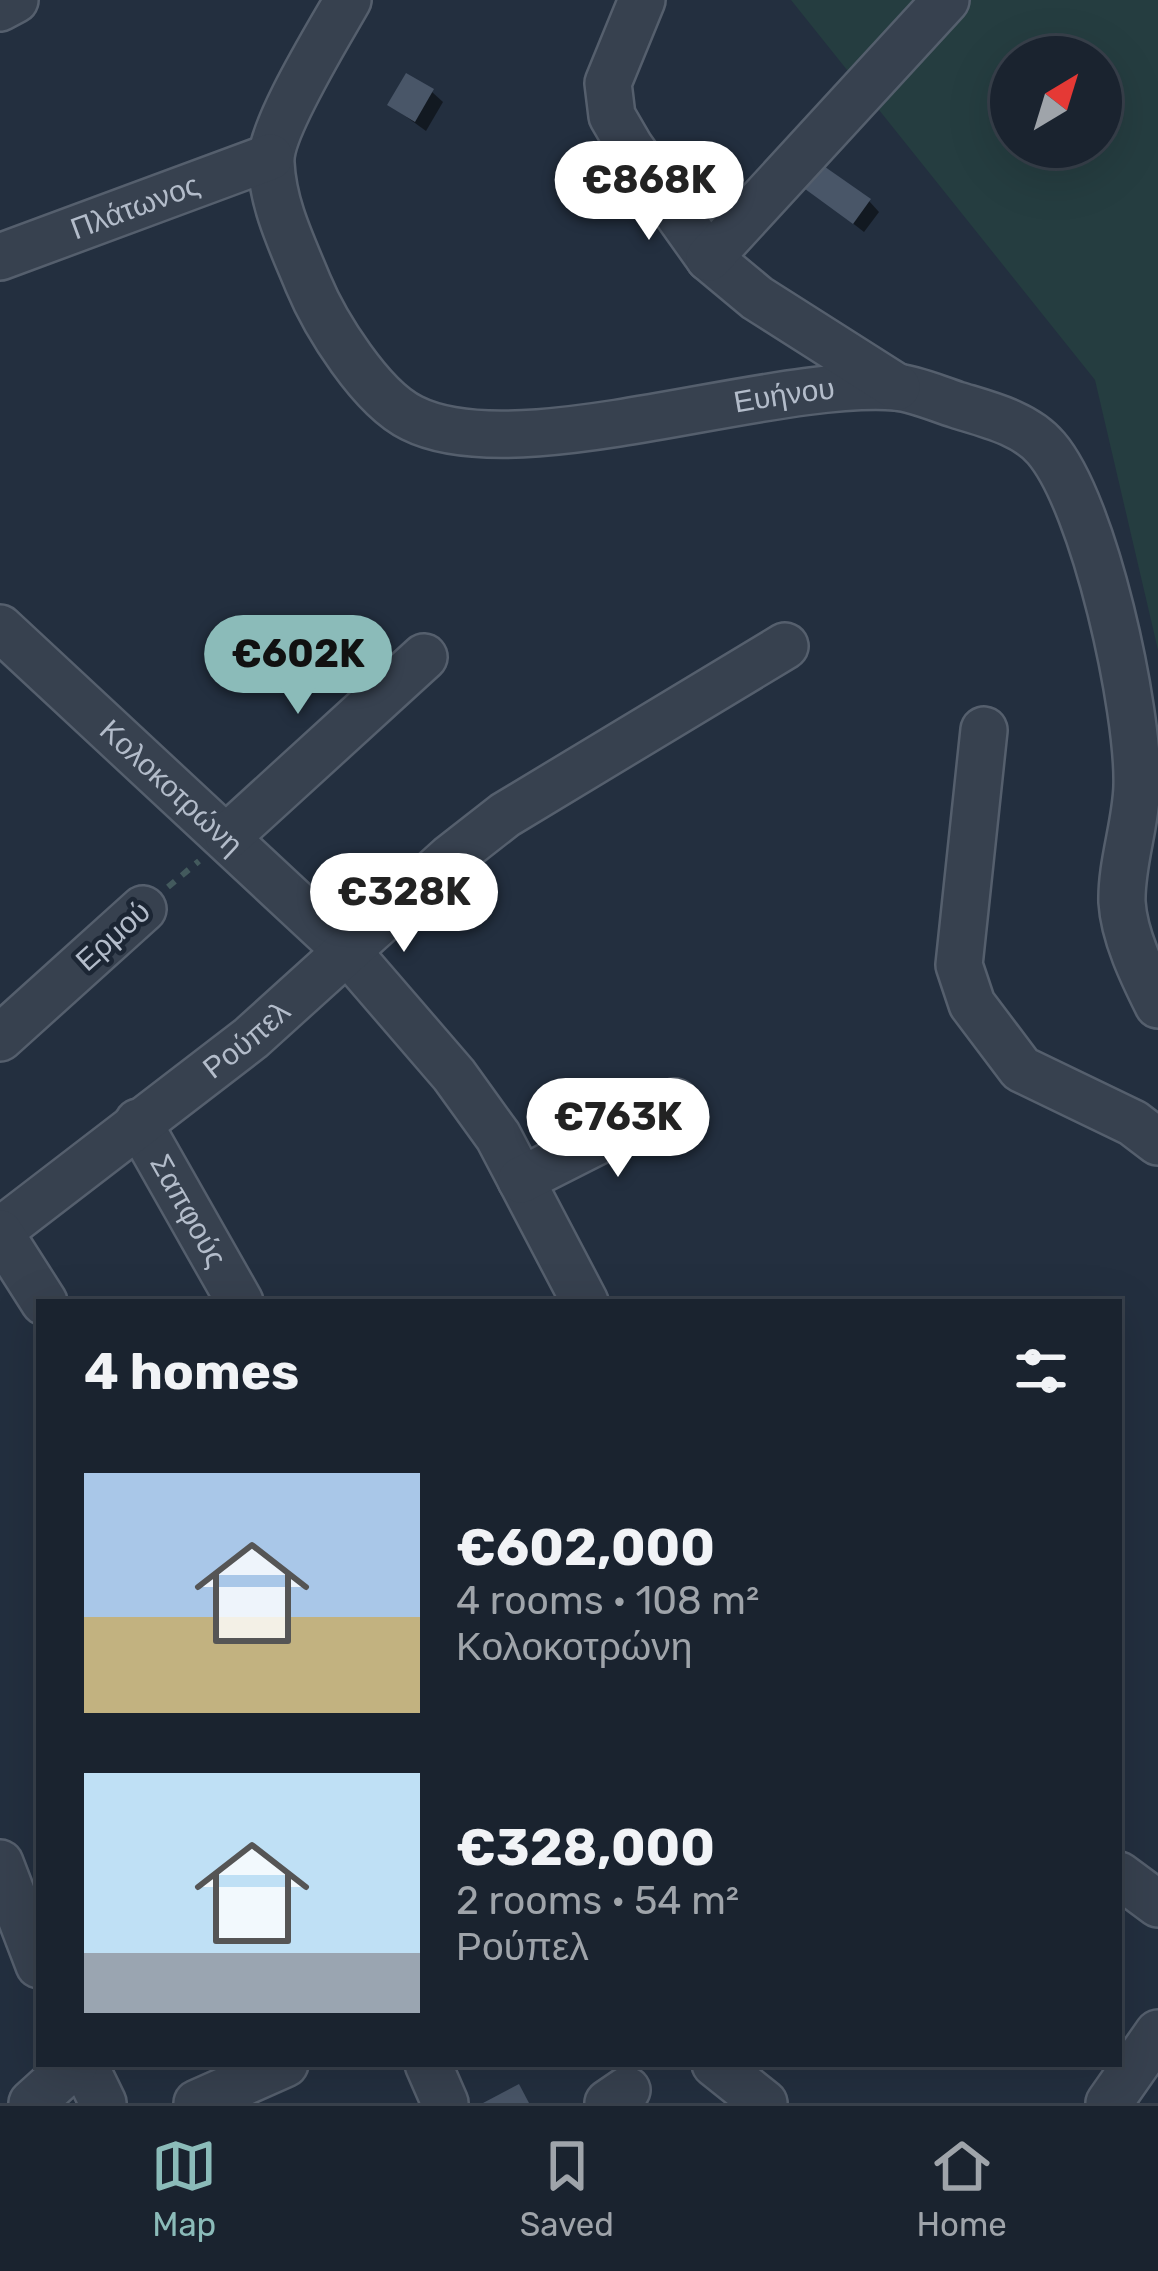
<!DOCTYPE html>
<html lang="en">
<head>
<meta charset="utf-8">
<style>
	:root { --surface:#1a232f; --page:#232b37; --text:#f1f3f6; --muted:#9fa4aa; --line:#38404b; --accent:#8bbbb9 }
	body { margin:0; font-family:Rubik,sans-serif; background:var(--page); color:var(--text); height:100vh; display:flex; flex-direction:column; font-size:45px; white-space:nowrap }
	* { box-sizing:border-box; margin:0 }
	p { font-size:39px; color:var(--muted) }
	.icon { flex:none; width:66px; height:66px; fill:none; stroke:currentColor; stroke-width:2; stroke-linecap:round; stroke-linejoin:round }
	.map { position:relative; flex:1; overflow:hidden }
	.side { position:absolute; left:36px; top:1299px; width:1086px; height:768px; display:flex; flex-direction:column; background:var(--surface); border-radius:0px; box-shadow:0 12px 48px #0002,0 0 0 3px var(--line) }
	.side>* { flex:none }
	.needle { width:78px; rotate:38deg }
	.controls { position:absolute; left:990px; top:36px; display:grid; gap:24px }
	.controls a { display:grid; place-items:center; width:132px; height:132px; border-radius:50%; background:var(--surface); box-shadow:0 12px 48px #0002,0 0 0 3px var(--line); font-size:60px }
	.price { position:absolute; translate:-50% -102px; padding:0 27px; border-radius:42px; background:#fff; color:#222; font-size:39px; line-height:78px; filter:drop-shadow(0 3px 6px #0008) }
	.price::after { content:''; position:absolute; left:50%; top:72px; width:36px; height:27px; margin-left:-18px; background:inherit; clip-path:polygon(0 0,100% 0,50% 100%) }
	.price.current { background:var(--accent); color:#111 }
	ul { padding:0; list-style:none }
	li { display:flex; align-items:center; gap:36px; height:300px; padding:0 48px }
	li span { display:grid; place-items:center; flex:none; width:336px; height:240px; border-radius:0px; color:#555 }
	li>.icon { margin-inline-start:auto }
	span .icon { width:144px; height:144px; fill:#fffc; stroke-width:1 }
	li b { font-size:51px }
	h2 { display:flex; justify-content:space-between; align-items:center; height:144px; padding:0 48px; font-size:51px }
	.tab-bar { display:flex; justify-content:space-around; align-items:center; height:168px; border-top:3px solid var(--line); background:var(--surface); font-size:33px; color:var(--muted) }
	.tab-bar a { display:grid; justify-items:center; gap:6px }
	.tab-bar .current { color:var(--accent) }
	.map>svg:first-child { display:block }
	.green { fill:#253d40; fill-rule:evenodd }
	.shadow { fill:#0007 }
	.building { fill:#495668 }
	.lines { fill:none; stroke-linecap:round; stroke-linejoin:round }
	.minor-casing { stroke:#555f6d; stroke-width:50 }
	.path { stroke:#435a5d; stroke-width:6; stroke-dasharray:9 9; stroke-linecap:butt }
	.minor { stroke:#37414f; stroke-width:45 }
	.labels { text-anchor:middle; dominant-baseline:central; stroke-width:9; stroke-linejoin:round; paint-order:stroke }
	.street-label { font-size:30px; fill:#b3bcca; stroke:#1c2634 }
</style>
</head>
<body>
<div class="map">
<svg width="1158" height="2103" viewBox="0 0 1158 2103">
	<rect width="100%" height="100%" fill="#232f3f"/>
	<path class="green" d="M791,0H1158V650L1095,380ZM1011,57H1101V147H1011Z"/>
	<g class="shadow">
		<path d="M432,92L443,102L426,131L390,105Z"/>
		<path d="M805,186L869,201L879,212L864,232Z"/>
	</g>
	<g class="building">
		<path d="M406,73L434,89L415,122L387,105Z"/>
		<path d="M818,162L871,199L853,224L801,186Z"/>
		<path d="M519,2084L529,2103H483Z"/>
	</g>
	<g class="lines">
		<g class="minor-casing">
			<g id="minor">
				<path id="s1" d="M348,0C330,32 269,130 271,163C273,206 292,244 308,283C325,324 371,398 412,418C517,471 769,377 896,387C916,389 938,399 957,405C986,414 1025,423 1046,448C1095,505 1139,710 1137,786C1136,824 1121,864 1122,902C1124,936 1143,975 1158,1005"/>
				<path d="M642,0L608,83L612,116L630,147L709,258L757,298L897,387"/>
				<path d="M0,8L15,0"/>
				<path id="s2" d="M0,257L270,157"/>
				<path d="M709,258L946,0"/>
				<path id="s3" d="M0,628L348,952L454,1075L498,1136L585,1302"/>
				<path d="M984,730L959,965L972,1004L1021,1069L1133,1123L1158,1142"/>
				<path d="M228,836L424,657"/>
				<path d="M0,1038L143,909"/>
				<path id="s4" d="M138,1122L240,1302"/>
				<path d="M521,1180L675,1102"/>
				<path id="s5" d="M0,1231L251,1038L450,858L505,815L785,646"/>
				<path d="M0,1233L44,1302"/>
				<path d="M0,1863L39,1965"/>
				<path d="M1119,1875L1158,1904"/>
				<path d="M84,2064L103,2103"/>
				<path d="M428,2064L445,2103"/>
				<path d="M715,2064L764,2103"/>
				<path d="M32,2103L75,2064"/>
				<path d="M197,2103L285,2064"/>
				<path d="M608,2103L627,2090"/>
				<path d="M1109,2103L1158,2033"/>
			</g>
		</g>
		<path class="path" d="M168,887L199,861"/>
		<use href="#minor" class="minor"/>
	</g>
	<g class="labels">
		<g class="street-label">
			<text stroke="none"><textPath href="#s2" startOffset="144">Πλάτωνος</textPath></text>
			<text stroke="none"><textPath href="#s1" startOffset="858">Ευήνου</textPath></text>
			<text stroke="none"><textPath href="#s3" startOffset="234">Κολοκοτρώνη</textPath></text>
			<text transform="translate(113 936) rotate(-42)">Ερμού</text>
			<text stroke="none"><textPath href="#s5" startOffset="312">Ρούπελ</textPath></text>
			<text stroke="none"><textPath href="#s4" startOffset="102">Σαπφούς</textPath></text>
		</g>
	</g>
</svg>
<div class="controls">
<a><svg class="needle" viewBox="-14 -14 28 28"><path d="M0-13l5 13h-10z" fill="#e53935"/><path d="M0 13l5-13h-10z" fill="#9fa4aa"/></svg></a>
</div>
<b class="price" style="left:649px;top:243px">€868K</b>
<b class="price current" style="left:298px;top:717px">€602K</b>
<b class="price" style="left:404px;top:955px">€328K</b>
<b class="price" style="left:618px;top:1180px">€763K</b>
<section class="side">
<h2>4 homes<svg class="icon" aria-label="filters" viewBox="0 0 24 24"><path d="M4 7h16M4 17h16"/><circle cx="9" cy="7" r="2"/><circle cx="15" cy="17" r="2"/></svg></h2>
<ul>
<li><span style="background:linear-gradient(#a9c7e8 60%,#c2b280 0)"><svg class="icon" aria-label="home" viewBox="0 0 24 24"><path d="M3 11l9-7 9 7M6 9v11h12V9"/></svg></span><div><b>€602,000</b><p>4 rooms · 108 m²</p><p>Κολοκοτρώνη</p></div></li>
<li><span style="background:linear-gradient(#bfe0f5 75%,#9aa5b1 0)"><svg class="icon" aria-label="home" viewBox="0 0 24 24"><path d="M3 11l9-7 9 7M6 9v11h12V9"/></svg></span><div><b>€328,000</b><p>2 rooms · 54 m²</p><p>Ρούπελ</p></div></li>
</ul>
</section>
</div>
<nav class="tab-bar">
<a class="current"><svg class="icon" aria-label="map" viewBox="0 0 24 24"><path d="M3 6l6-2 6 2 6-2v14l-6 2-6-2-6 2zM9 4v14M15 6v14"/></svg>Map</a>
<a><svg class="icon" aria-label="saved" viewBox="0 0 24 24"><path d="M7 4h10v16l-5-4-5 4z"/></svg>Saved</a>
<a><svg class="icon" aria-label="home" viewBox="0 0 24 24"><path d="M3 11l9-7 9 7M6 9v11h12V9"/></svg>Home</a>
</nav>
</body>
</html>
